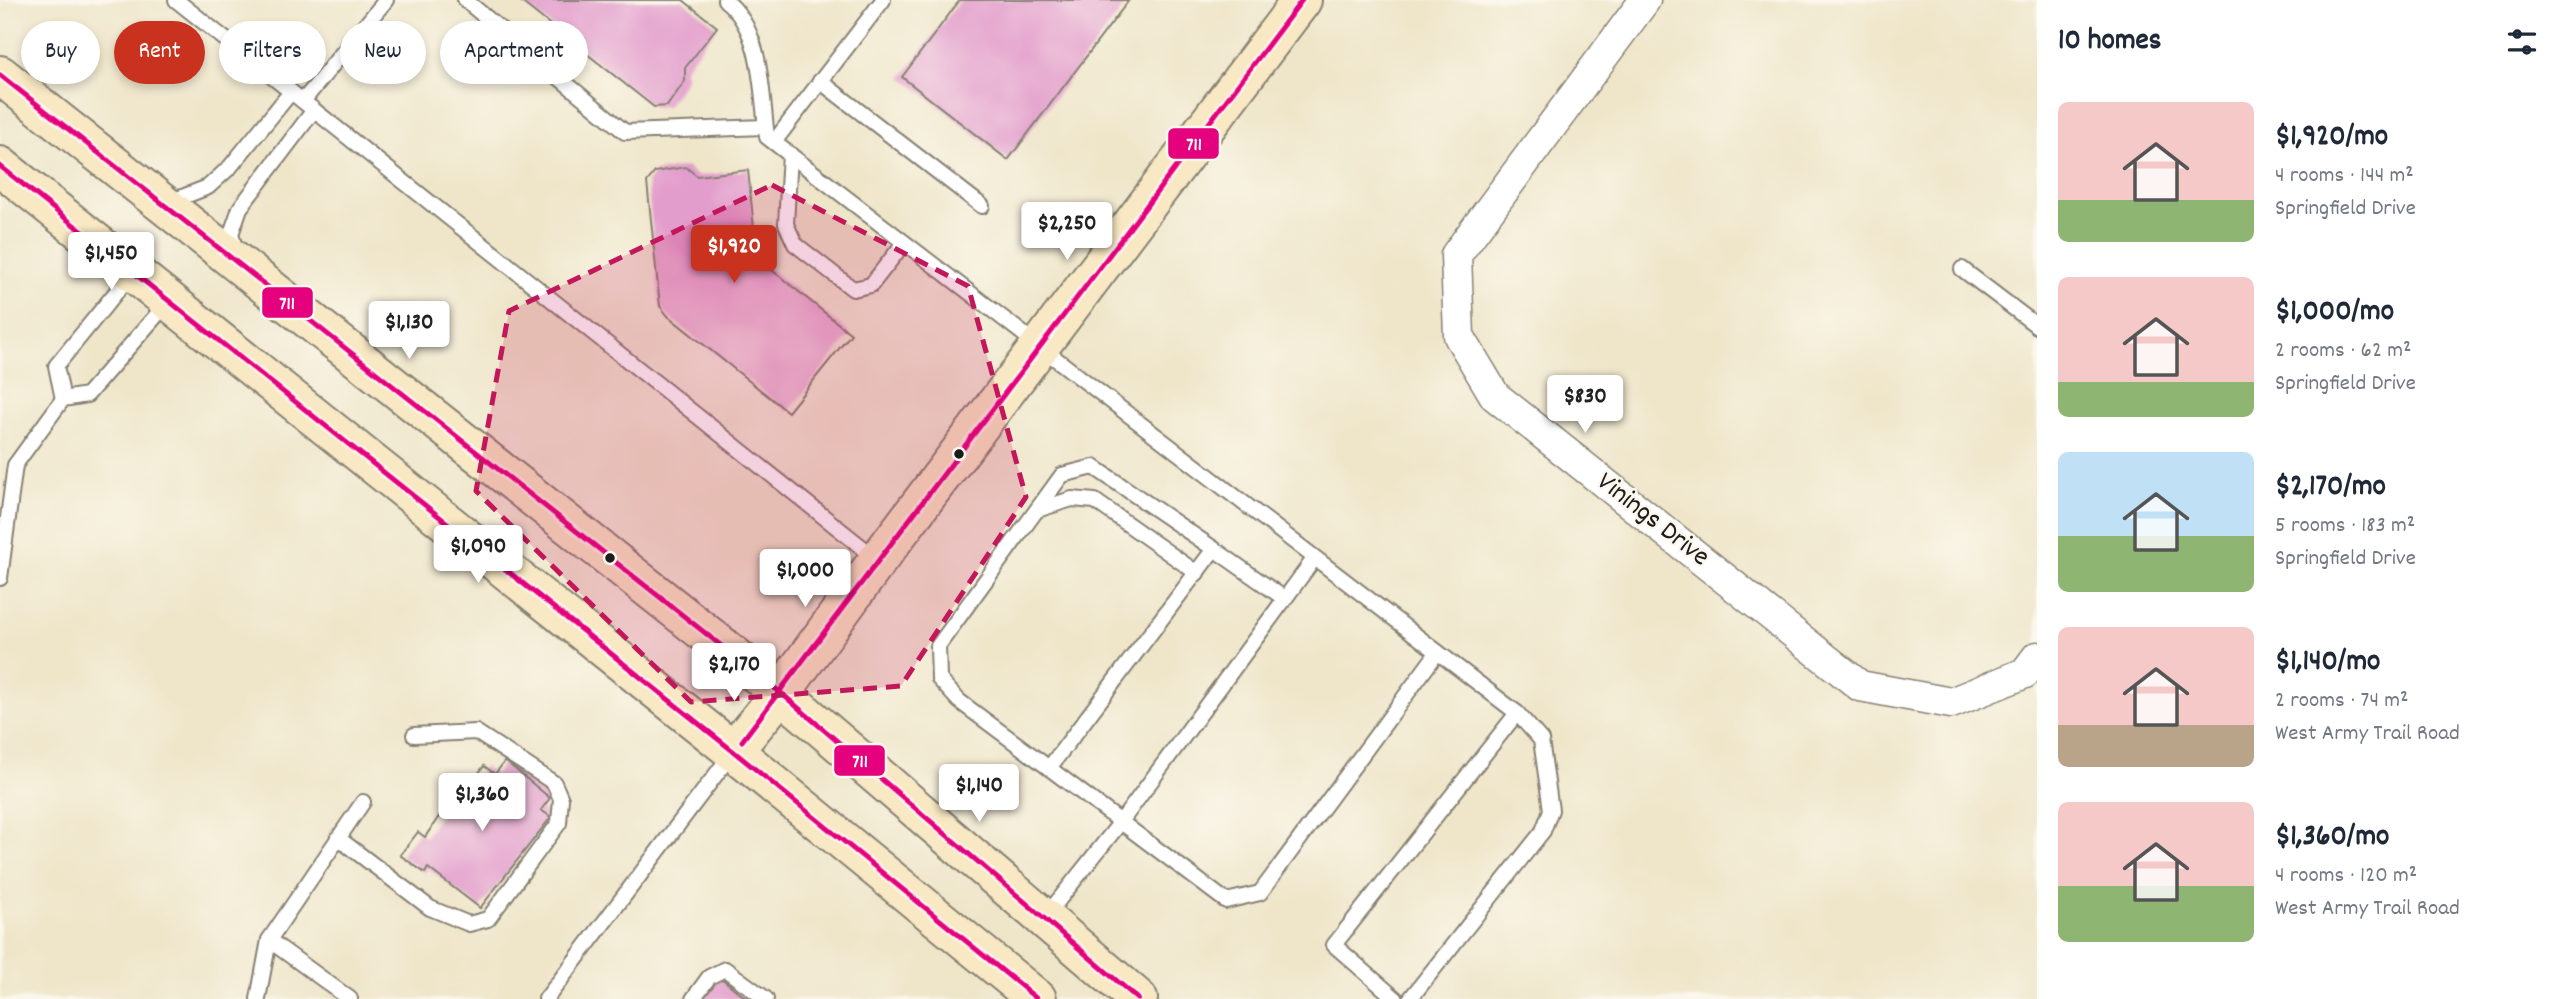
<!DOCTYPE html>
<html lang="en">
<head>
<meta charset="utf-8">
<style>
	:root { --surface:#fff; --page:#f6f6f7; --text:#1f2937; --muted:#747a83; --accent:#c8321e }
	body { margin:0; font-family:Dekko,sans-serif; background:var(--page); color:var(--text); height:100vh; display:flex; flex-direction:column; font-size:26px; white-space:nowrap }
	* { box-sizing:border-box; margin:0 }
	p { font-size:23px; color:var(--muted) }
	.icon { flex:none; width:38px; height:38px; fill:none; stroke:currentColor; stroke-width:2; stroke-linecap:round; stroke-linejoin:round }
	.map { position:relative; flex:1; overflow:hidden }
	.drawer { display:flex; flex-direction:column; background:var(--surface); width:525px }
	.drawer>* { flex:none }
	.top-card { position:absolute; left:21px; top:21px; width:665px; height:63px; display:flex; gap:14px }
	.price { position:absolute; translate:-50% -60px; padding:0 16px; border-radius:7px; background:#fff; color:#222; font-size:23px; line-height:46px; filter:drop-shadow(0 2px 4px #0008) }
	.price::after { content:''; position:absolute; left:50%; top:42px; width:21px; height:16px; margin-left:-10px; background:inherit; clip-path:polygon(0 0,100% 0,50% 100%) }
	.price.current { background:var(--accent); color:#fff }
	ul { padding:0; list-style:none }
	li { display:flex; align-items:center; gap:21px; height:175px; padding:0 21px }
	li span { display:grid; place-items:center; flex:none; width:196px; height:140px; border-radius:10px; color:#555 }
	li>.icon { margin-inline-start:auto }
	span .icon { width:84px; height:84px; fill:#fffc; stroke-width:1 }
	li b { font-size:30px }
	h2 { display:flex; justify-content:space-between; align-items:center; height:84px; padding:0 21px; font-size:30px }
	.tag { padding:0 24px; border-radius:32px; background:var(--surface); box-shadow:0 4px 10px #0003; font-size:24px; line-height:63px }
	.tag.current { background:var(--accent); color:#fff }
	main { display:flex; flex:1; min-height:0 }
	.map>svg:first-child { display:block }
	.building { fill:#e39dcc }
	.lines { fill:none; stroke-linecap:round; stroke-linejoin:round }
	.lane-casing { stroke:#868173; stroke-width:18 }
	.street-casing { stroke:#868173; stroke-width:33 }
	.secondary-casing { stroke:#868173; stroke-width:42 }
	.lane { stroke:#fff; stroke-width:14 }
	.street { stroke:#fff; stroke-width:30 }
	.secondary { stroke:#f8e8c3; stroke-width:38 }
	.bus-1-casing { stroke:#fbf7ec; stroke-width:10 }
	.bus-1 { stroke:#e5007d; stroke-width:5 }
	.marked { fill:#c2185b; fill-opacity:0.2; stroke:#c2185b; stroke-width:5; stroke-dasharray:14 9; stroke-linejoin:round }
	.bus-dot { fill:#1c1c1c; stroke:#fbf7ec; stroke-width:2.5 }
	.labels { text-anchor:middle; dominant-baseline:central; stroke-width:5; stroke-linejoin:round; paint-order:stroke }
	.street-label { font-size:28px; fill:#1c1c1c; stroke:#fbf7ec }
	.line-badge { stroke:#fbf7ec; stroke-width:2.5 }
	.badge-label { font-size:19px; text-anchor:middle; font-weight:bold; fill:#fff }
</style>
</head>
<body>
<main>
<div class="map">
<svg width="2037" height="999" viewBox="0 0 2037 999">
	<rect width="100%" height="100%" fill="#fbf7ec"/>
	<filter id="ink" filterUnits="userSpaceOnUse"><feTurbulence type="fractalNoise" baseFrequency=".0143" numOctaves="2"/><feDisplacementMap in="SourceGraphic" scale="14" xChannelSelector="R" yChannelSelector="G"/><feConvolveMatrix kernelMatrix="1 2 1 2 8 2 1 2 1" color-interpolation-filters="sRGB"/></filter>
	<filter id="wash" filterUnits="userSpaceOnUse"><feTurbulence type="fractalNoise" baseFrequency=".00686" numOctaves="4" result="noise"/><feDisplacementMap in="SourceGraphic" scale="28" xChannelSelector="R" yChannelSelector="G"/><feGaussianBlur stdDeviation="1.57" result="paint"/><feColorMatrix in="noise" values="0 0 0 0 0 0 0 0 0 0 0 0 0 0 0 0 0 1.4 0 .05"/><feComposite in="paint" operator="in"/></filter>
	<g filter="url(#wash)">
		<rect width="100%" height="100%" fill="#efe6ca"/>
		<g id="blocks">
			<g class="building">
				<path d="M519,0H683L717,27L685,68V81L667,106L654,107Z"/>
				<path d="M960,0H1129L1008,160L902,77Z"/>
				<path d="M686,167L697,176L748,170L757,258L851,334L788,412L668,316L660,306L647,182L655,172Z"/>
				<path d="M505,761L550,798L541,810L551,817L480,908L428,868L425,873L400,855L418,832L425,837L457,790L463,794L484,766L495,774Z"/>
				<path d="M720,977L747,999H703Z"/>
			</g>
		</g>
	</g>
	<g filter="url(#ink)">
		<use href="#blocks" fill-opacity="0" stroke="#868173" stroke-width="2"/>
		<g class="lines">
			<g class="lane-casing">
				<g id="lane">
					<path d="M176,0L878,560"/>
					<path d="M465,0L625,132L765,127"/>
					<path d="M725,0C763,30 761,92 767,137L1517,713L1541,740L1551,810L1543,831L1410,999"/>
					<path d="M820,81L982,206"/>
					<path d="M303,101L386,0"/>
					<path d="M774,142L883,0"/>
					<path d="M790,154L786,224L795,244L853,289L871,285L904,243"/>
					<path d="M167,203L208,187L230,167L291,92"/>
					<path d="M236,251L231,234L240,208L314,110"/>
					<path d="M1962,269L2037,326"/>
					<path d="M63,399L56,366L131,274"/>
					<path d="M1040,509L1072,499L1095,501L1197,573"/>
					<path d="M0,578L15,465L63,399L87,395L168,302"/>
					<path d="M1285,599L1214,549L1049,768L1226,901L1260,893L1437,653"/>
					<path d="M1049,768L959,701L939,679L938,646L1062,475L1094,467L1214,549"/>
					<path d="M338,838L430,908L469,924L488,919L559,823L561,799L554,783L476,732L414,735"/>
					<path d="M1046,916L1120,823L1314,559"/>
					<path d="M269,940L350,999"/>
					<path d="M258,999L269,940L363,802"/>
					<path d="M546,999L733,752"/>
					<path d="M693,999L709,977L725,969L766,999"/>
					<path d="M1396,999L1334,945L1517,713"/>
				</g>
			</g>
			<g class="street-casing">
				<path id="street" d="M1645,0L1456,255L1459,336L1495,396L1860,686L1951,703L2025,673L2037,657"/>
			</g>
			<g class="secondary-casing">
				<g id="secondary">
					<path d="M0,75L781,693L1138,999"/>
					<path d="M0,166L733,751L1037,999"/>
					<path d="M733,751L781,693L878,560L1302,0"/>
				</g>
			</g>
			<use href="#lane" class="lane"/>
			<use href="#street" class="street"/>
			<use href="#secondary" class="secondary"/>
			<g class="bus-1-casing">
				<g id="bus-1">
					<path d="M0,75L781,693L1138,999"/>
					<path d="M0,166L733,751L1037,999"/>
					<path d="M742,741L1302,0"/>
				</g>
			</g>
			<use href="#bus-1" class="bus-1"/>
		</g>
	</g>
	<path class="marked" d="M772,185L968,286L1026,497L901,686L691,702L476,491L509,311Z"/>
	<g class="bus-dot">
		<circle cx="959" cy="454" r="6"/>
		<circle cx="610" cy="558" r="6"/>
	</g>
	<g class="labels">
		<g class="street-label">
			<text transform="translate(1652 521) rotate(38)">Vinings Drive</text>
		</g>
	</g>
	<g class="line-badge">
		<rect x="1167" y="127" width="53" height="33" rx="7" fill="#e5007d"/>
		<rect x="261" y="286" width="53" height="33" rx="7" fill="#e5007d"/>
		<rect x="833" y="744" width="53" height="33" rx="7" fill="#e5007d"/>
	</g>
	<g class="badge-label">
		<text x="1194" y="150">711</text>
		<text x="287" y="309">711</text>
		<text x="860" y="767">711</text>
	</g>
</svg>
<b class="price" style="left:1067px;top:262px">$2,250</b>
<b class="price current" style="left:734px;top:285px">$1,920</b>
<b class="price" style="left:111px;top:292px">$1,450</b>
<b class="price" style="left:409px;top:361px">$1,130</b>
<b class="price" style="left:1585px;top:435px">$830</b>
<b class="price" style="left:478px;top:585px">$1,090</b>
<b class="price" style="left:805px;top:609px">$1,000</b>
<b class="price" style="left:734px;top:703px">$2,170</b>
<b class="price" style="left:979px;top:824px">$1,140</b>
<b class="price" style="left:482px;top:833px">$1,360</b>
<div class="top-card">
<a class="tag">Buy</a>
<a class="tag current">Rent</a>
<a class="tag">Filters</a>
<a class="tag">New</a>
<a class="tag">Apartment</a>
</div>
</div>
<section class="drawer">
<h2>10 homes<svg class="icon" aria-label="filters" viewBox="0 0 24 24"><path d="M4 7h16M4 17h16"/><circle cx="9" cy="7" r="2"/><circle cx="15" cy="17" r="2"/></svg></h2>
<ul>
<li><span style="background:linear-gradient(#f6c9c9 70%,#8fb573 0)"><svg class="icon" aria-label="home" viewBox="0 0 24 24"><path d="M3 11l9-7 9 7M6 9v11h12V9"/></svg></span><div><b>$1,920/mo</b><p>4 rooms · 144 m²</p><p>Springfield Drive</p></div></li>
<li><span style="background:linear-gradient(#f6c9c9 75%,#8fb573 0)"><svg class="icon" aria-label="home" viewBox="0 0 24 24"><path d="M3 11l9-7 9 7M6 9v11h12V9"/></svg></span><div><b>$1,000/mo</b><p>2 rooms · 62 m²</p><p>Springfield Drive</p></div></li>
<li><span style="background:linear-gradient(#bfe0f5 60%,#8fb573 0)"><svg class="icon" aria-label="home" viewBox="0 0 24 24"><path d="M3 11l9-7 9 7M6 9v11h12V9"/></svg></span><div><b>$2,170/mo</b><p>5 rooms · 183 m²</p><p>Springfield Drive</p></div></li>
<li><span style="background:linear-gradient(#f6c9c9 70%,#b9a48a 0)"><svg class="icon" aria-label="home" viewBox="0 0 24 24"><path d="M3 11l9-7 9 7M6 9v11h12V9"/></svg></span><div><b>$1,140/mo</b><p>2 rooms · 74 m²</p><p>West Army Trail Road</p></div></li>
<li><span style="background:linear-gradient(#f6c9c9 60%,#8fb573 0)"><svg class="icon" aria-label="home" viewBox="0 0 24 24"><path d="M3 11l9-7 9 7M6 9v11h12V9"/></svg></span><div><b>$1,360/mo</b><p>4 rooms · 120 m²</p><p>West Army Trail Road</p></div></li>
</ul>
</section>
</main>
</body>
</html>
